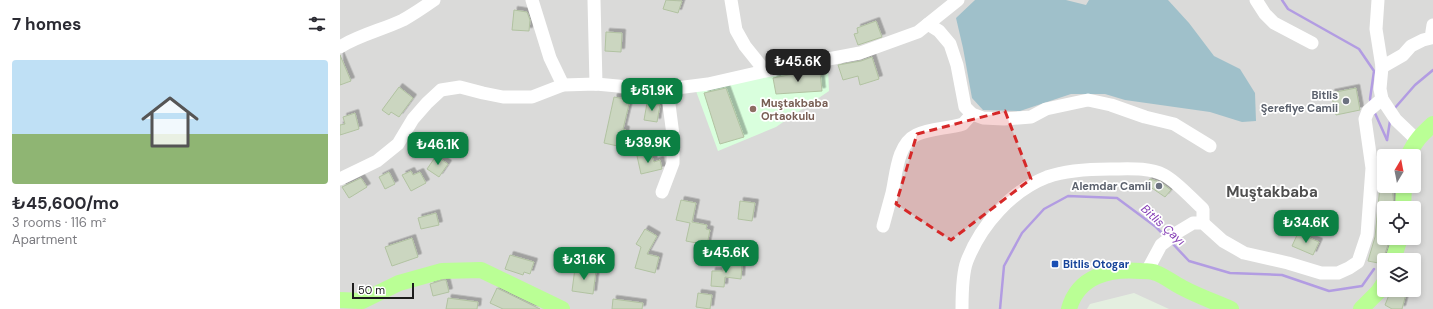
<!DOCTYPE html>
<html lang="en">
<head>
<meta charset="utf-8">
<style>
	:root { --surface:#fff; --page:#f2f2f3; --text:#2b2b33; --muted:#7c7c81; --accent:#0b8043 }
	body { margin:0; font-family:"DM Sans",sans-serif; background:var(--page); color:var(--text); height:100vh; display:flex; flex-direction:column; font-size:15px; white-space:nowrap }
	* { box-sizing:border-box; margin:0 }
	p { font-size:13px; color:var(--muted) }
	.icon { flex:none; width:22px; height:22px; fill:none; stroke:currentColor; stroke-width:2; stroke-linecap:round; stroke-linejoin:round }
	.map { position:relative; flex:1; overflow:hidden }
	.drawer { display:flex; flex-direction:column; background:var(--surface); width:340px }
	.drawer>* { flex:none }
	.needle { width:26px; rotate:10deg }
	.controls { position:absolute; left:1037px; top:149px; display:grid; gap:8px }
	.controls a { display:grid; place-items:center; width:44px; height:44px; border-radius:4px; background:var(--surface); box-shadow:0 2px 6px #0003; font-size:20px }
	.scale { position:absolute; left:12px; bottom:10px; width:62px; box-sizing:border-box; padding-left:4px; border:2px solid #1c1c1c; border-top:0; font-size:11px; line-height:14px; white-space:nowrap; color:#1c1c1c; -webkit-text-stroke:3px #fff; paint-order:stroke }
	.price { position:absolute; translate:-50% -34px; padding:0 9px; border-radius:8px; background:var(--accent); color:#fff; font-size:13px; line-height:26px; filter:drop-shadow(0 1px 2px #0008) }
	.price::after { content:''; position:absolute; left:50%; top:24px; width:12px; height:9px; margin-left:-6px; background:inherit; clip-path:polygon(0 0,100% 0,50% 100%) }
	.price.active { background:#222; color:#fff }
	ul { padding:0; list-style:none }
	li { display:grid; align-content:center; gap:8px; height:212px; padding:0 12px }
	li span { display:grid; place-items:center; height:124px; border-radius:4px; color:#555 }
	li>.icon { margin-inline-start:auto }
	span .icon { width:72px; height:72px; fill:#fffc; stroke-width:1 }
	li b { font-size:17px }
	h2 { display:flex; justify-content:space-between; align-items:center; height:48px; padding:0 12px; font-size:17px }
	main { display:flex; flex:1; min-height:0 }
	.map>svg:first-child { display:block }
	.residential { fill:#dadad9; fill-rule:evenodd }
	.education { fill:#d9ffdd }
	.cemetery { fill:#9fc0ca }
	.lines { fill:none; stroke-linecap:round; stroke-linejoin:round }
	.stream { stroke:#b29ce2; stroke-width:2.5 }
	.building { fill:#cbd6c0; stroke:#b1c2a1; filter:url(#shadow) }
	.minor { stroke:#fff; stroke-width:13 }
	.major { stroke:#baff95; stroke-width:16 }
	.marked { fill:#d62828; fill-opacity:0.2; stroke:#d62828; stroke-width:3; stroke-dasharray:8 5; stroke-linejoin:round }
	.worship-dot { fill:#6b7280; stroke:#fff; stroke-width:1.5 }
	.education-dot { fill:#8d6e63; stroke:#fff; stroke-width:1.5 }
	.transit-dot { fill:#1a4fb4; stroke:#fff; stroke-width:1.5 }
	.labels { text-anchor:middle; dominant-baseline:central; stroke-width:3.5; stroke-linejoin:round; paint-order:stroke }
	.worship-label { font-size:11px; font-weight:bold; fill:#5b616d; stroke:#fff; text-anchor:end }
	.education-label { font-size:11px; font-weight:bold; fill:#785e54; stroke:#fff; text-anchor:start }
	.transit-label { font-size:11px; font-weight:bold; fill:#164399; stroke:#fff; text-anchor:start }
	.water-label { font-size:12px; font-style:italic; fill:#853fb5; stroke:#fff }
	.district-label { font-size:15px; font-weight:bold; fill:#4f4f4f; stroke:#fff }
</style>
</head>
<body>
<main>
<section class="drawer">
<h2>7 homes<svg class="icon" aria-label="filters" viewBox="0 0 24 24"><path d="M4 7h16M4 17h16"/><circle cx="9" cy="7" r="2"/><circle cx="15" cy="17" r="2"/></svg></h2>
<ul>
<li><span style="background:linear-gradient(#bfe0f5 60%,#8fb573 0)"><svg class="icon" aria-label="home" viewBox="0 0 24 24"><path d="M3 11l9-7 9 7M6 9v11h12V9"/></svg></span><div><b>₺45,600/mo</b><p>3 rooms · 116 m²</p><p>Apartment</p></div></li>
</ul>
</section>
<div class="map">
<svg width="1093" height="309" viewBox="0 0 1093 309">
	<defs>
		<filter id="shadow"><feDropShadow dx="3.5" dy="-3.5" stdDeviation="0" flood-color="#0004"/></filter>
	</defs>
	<rect width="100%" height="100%" fill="#e4efe0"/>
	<path class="residential" d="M0,0H1093V309H829L794,293L750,304L747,309H0ZM1044,156H1074V186H1044ZM1044,208H1074V238H1044ZM1044,260H1074V290H1044Z"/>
	<path class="education" d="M488,67L489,91L436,127L378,151L356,91L431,73Z"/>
	<path class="cemetery" d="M635,0H726L746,5L749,0H828L849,23L874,56L900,69L915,93L916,121L902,122L870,112L785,100L765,94H731L680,111L643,110L632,98L623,48L616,18Z"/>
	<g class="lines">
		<g class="stream">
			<path d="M942,0L948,9L1019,49L1034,71L1030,99L1031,103"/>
			<path d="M1054,109L1075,85L1093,70"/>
			<path d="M1034,111L1047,140"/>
			<path d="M1047,140L1050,121"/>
			<path d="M832,243L849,261L890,273L942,275L989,291L1022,286L1034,269"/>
			<path d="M660,309L664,266L682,233L704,209L728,196L777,198L816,227L825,236"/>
		</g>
	</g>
	<g class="building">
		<path d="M326,0L342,1L338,13L323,9Z"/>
		<path d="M174,10L187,12L190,20L189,31L172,30Z"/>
		<path d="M536,21L542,37L518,45L514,34L518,33L517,28Z"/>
		<path d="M266,32L282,33L281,52L265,51Z"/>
		<path d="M0,55L11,81L0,85Z"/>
		<path d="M532,57L539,79L520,85L518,76L503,80L498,65L521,61Z"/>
		<path d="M480,72L482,91L436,94L433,78L459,73Z"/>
		<path d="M59,87L73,98L59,117L51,112L49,115L42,110Z"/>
		<path d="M386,88L404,137L380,144L364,93Z"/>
		<path d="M1016,88L1020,110L996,115L991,93Z"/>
		<path d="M274,97L290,100L283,129L286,130L282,147L264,143Z"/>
		<path d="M307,103L320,105L317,122L304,120Z"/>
		<path d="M15,113L19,129L0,135V125L5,124L3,117Z"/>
		<path d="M311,153L314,162L320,160L322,169L301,174L297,156Z"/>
		<path d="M96,156L108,164L99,177L87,169Z"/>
		<path d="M71,171L73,175L80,172L86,183L71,191L62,175Z"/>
		<path d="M49,172L55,184L45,189L39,177Z"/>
		<path d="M21,178L27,187L9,198L2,187Z"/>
		<path d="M810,179L820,182L831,190L825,197L806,184Z"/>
		<path d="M1040,186H1052L1054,206V208H1044V238H1050L1044,257L1043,264L1028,261L1035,237Z"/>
		<path d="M341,200L356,203L352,222L367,225L366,229L370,230L367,245L346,241L350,223L336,220Z"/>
		<path d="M400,201L415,203L412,221L398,219Z"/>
		<path d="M96,213L99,225L81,229L78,218Z"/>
		<path d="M305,229L317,236L307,254L319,257L315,273L295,268L301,247L296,244Z"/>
		<path d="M958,233L979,242L973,255L952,246Z"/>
		<path d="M72,238L78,257L52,266L45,247Z"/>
		<path d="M170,255L194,262L190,274L184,272L183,275L165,269Z"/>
		<path d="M384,262L402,264L401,279L385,277L384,287L371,286L372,271H383Z"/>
		<path d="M235,268L256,271L253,294L232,291Z"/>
		<path d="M103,280H106L109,292L93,296L90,284Z"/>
		<path d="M157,288L200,309H163L150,303Z"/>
		<path d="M1051,290H1067L1062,309H1052L1045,305Z"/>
		<path d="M358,293L372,295L370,309L356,307Z"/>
		<path d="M108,298L138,302L137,309H106Z"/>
		<path d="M273,299L303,303L302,309H272Z"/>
	</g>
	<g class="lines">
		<g class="minor">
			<path d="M192,0L210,58L223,85"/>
			<path d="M254,0L256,84"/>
			<path d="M391,0L396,30L405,46L425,71"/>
			<path d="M916,0L925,14L934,23L972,43"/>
			<path d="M1038,0L1036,29L1042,67L1040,89L1042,99L1056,120L1077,140"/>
			<path d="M588,24L599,31L610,44L617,65L625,107L632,114L643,118L664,119L691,117L706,109L748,100L771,105L805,117L834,124L870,146"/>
			<path d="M0,47C19,35 42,30 63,20C74,14 84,7 94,0"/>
			<path d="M1042,67L1063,55L1071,46L1083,40L1091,38L1093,25"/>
			<path d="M0,179L37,161L58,144L73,119L87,103L101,90L120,87L143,93L163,97H192L223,85L256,84L321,90L368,84L425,71L520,53L578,32L618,0"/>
			<path d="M322,192L333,163V135L327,89"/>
			<path d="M543,226C546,215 549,204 552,193C556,176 557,144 576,135C591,128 607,129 623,124L632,114"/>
			<path d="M807,271L821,245L838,232L853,223H863L883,241L904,253L948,263L981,273H998L1009,268L1018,262L1027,235L1032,168L1025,119L1028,111L1042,99"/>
			<path d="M622,309C622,295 622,274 627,261C641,225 671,191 707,177C727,170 749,169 770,169C788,169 808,167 824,175C836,181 853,200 863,209V223"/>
		</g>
		<g class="major">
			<path d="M1068,156C1075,141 1081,135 1093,124"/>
			<path d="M1063,208L1064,186"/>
			<path d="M1053,260L1060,238"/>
			<path d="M0,300L22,301L59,283L102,271L141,270L222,309"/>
			<path d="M729,309C738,276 770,268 801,271C805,271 812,271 816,273C825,276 834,284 843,288C858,296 875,302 891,309"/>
			<path d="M1021,309L1038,292L1044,283"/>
		</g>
	</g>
	<path class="marked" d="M665,111L691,179L611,240L556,204L577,134Z"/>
	<g class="worship-dot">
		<circle cx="1006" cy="101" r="4"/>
		<circle cx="819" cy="186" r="4"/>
	</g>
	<circle class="education-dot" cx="413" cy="109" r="4"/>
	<rect class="transit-dot" x="711" y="260" width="8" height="8" rx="2"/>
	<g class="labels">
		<g class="worship-label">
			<text x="998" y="95">Bitlis<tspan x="998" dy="13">Şerefiye Camii</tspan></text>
			<text x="811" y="186">Alemdar Camii</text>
		</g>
		<g class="education-label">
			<text x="421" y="103">Muştakbaba<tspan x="421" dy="13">Ortaokulu</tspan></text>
		</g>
		<g class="transit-label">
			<text x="723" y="264">Bitlis Otogar</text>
		</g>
		<g class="water-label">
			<text transform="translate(823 225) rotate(42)">Bitlis Çayı</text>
		</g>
		<g class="district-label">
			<text x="932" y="192">Muştakbaba</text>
		</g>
	</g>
</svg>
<div class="controls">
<a><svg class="needle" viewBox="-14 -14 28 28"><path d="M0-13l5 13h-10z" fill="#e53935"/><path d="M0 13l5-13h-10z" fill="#7c7c81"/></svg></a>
<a><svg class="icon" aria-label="locate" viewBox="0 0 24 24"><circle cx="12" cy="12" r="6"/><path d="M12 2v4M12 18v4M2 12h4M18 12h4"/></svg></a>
<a><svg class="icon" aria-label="layers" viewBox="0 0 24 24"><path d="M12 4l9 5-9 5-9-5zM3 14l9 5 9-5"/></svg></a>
</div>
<div class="scale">50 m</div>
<b class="price active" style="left:458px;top:83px">₺45.6K</b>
<b class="price" style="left:312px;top:112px">₺51.9K</b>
<b class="price" style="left:308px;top:164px">₺39.9K</b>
<b class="price" style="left:98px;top:166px">₺46.1K</b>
<b class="price" style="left:966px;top:244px">₺34.6K</b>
<b class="price" style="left:386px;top:274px">₺45.6K</b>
<b class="price" style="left:244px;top:281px">₺31.6K</b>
</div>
</main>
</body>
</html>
